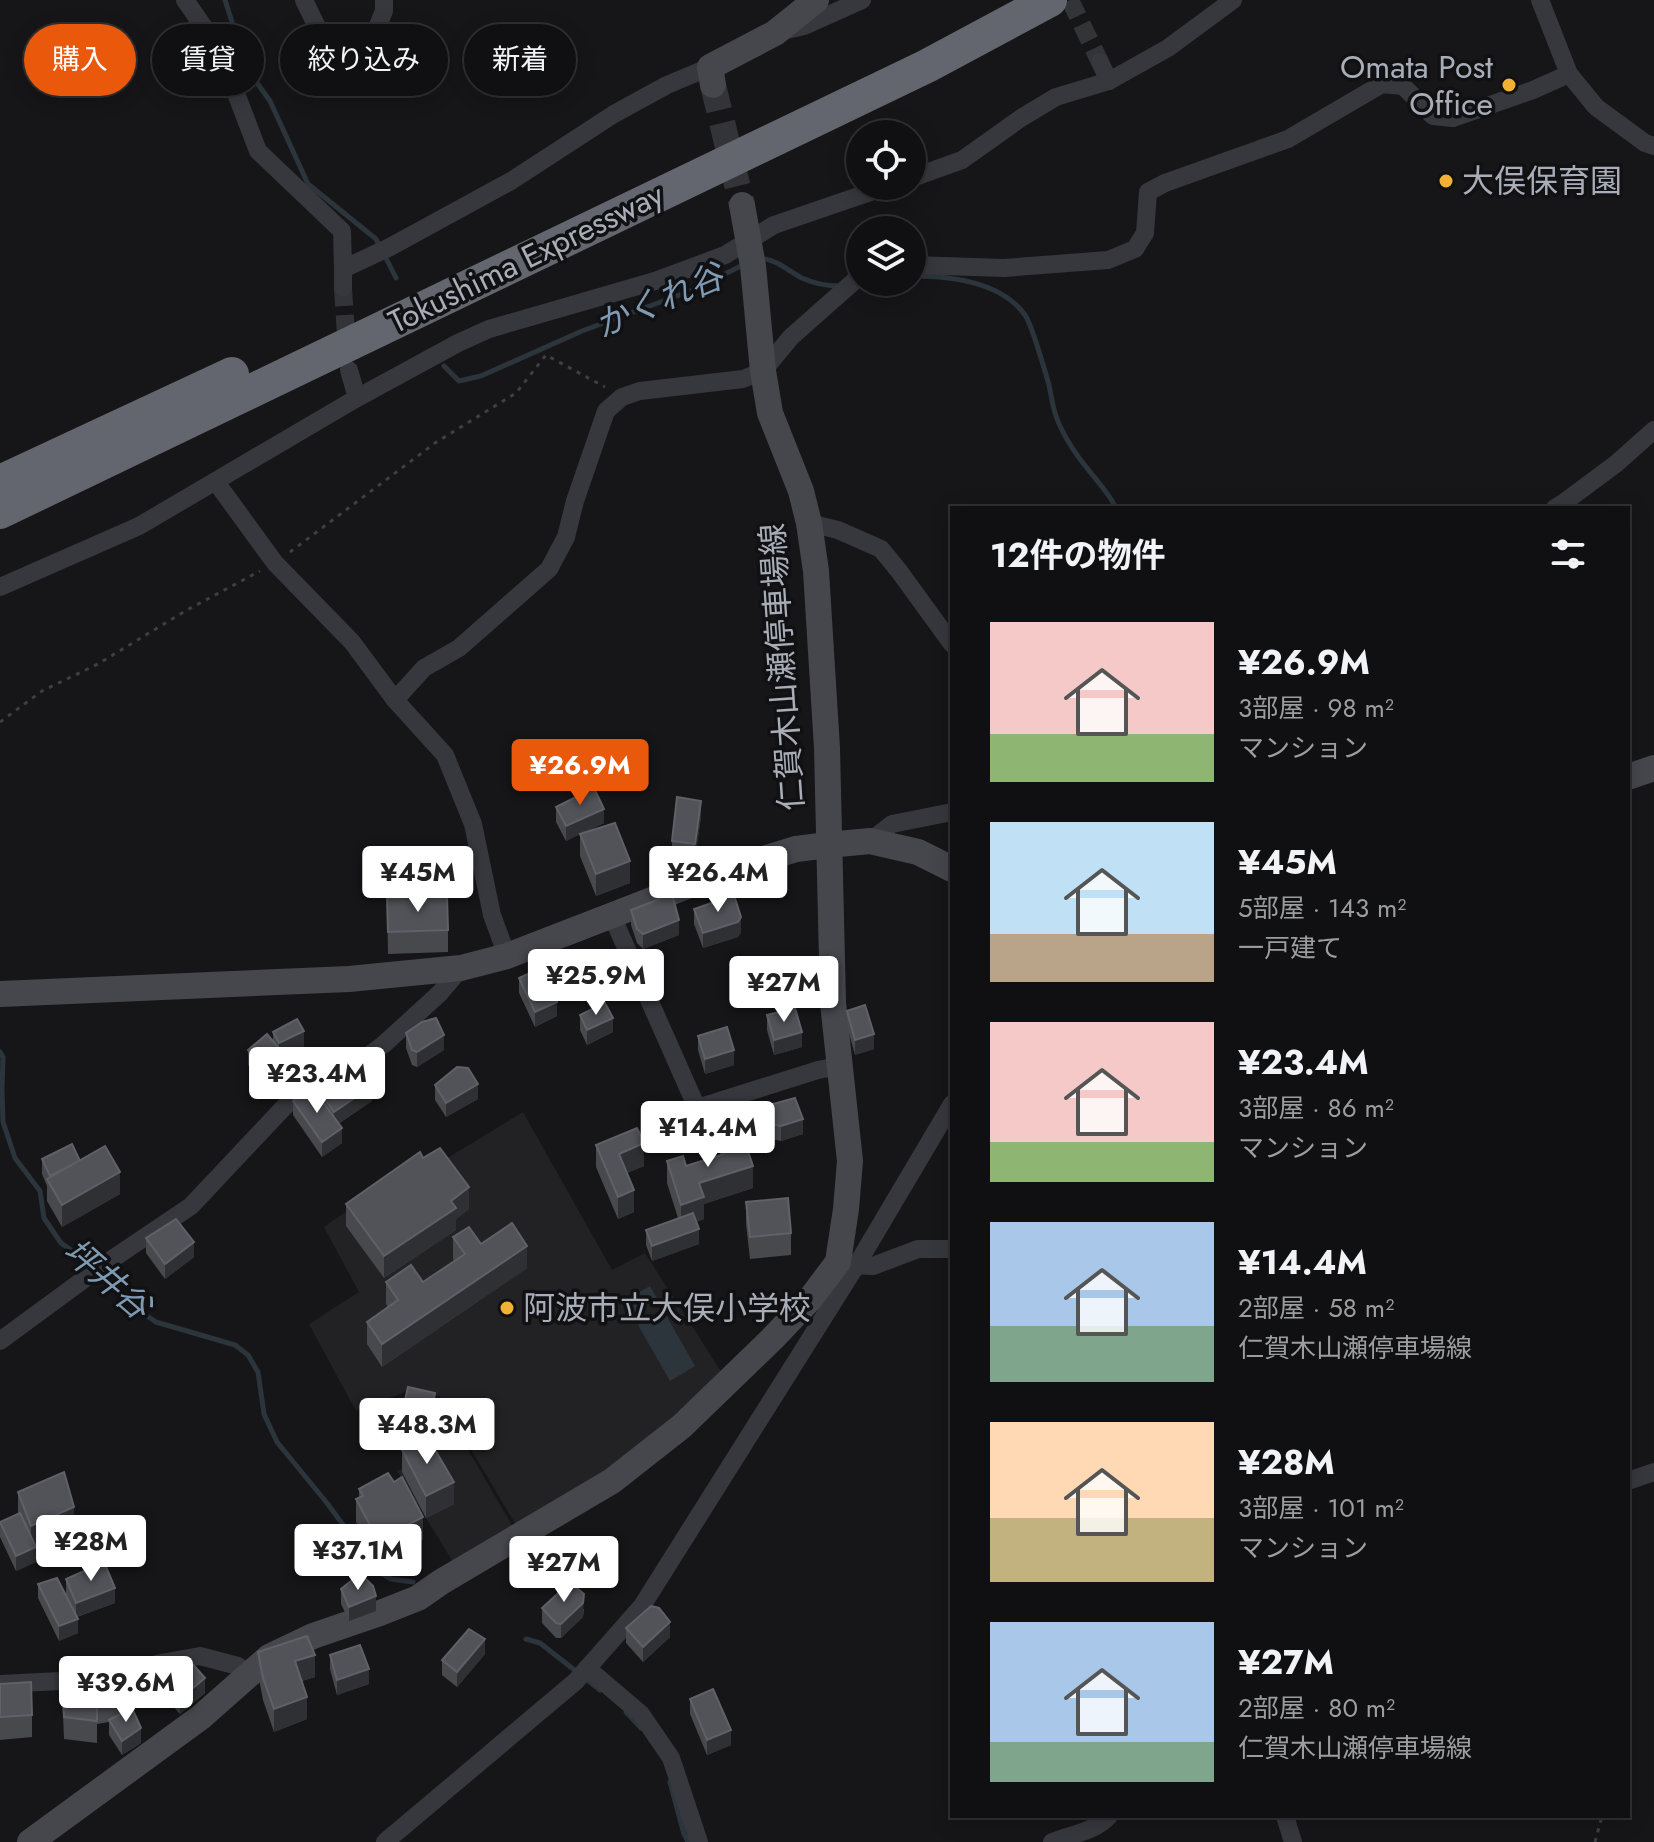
<!DOCTYPE html>
<html lang="ja">
<head>
<meta charset="utf-8">
<style>
	:root { --surface:#101012; --page:#1e1e20; --text:#f1f3f6; --muted:#9c9d9f; --line:#303032; --accent:#ea580c }
	body { margin:0; font-family:Jost,"Noto Sans JP",sans-serif; background:var(--page); color:var(--text); height:100vh; display:flex; flex-direction:column; font-size:30px; white-space:nowrap }
	* { box-sizing:border-box; margin:0 }
	p { font-size:26px; color:var(--muted) }
	.icon { flex:none; width:44px; height:44px; fill:none; stroke:currentColor; stroke-width:2; stroke-linecap:round; stroke-linejoin:round }
	.map { position:relative; flex:1; overflow:hidden }
	.panel { position:absolute; left:950px; top:506px; width:680px; height:1312px; display:flex; flex-direction:column; background:var(--surface); border-radius:0px; box-shadow:0 4px 20px #0003,0 0 0 2px var(--line) }
	.panel>* { flex:none }
	.guide { position:absolute; left:24px; top:24px; width:760px; height:72px; display:flex; gap:16px }
	.controls { position:absolute; left:846px; top:120px; display:grid; gap:16px }
	.controls a { display:grid; place-items:center; width:80px; height:80px; border-radius:50%; background:var(--surface); box-shadow:0 4px 20px #0003,0 0 0 2px var(--line); font-size:40px }
	.price { position:absolute; translate:-50% -68px; padding:0 18px; border-radius:8px; background:#fff; color:#222; font-size:26px; line-height:52px; filter:drop-shadow(0 2px 4px #0008) }
	.price::after { content:''; position:absolute; left:50%; top:48px; width:24px; height:18px; margin-left:-12px; background:inherit; clip-path:polygon(0 0,100% 0,50% 100%) }
	.price.current { background:var(--accent); color:#fff }
	ul { padding:0; list-style:none }
	li { display:flex; align-items:center; gap:24px; height:200px; padding:0 40px }
	li span { display:grid; place-items:center; flex:none; width:224px; height:160px; border-radius:0px; color:#555 }
	li>.icon { margin-inline-start:auto }
	span .icon { width:96px; height:96px; fill:#fffc; stroke-width:1 }
	li b { font-size:34px }
	h2 { display:flex; justify-content:space-between; align-items:center; height:96px; padding:0 40px; font-size:34px }
	.pill { padding:0 28px; border-radius:36px; background:var(--surface); box-shadow:0 4px 20px #0003,0 0 0 2px var(--line); font-size:28px; line-height:72px }
	.pill.current { background:var(--accent); color:#fff }
	.map>svg:first-child { display:block }
	.built { fill:#222225 }
	.water { fill:#2c353c }
	.lines { fill:none; stroke-linecap:round; stroke-linejoin:round }
	.stream { stroke:#2c353c; stroke-width:5 }
	.street-tunnel { stroke:#333438; stroke-width:18; stroke-dasharray:18 9; stroke-linecap:butt }
	.secondary-tunnel { stroke:#333438; stroke-width:26; stroke-dasharray:26 13; stroke-linecap:butt }
	.path { stroke:#3d3f44; stroke-width:3; stroke-dasharray:4 6; stroke-linecap:butt }
	.street { stroke:#37383d; stroke-width:18 }
	.secondary { stroke:#45474d; stroke-width:26 }
	.highway { stroke:#63666e; stroke-width:34 }
	.wall { fill:#47494d }
	.shaded-wall { fill:#2f3033 }
	.building { fill:#525359; stroke:#5f6168; stroke-width:2 }
	.poi-dot { fill:#f2b134; stroke:#111113; stroke-width:3 }
	.labels { text-anchor:middle; dominant-baseline:central; stroke-width:7; stroke-linejoin:round; paint-order:stroke }
	.poi-label { font-size:32px; fill:#a8adb8; stroke:#111113; text-anchor:start }
	.street-label { font-size:32px; fill:#a8adb8; stroke:#111113 }
	.water-label { font-size:34px; font-style:italic; fill:#7f9bb3; stroke:#111113 }
</style>
</head>
<body>
<div class="map">
<svg width="1654" height="1842" viewBox="0 0 1654 1842">
	<rect width="100%" height="100%" fill="#161618"/>
	<g class="built">
		<path d="M523,1112L612,1270L645,1253L724,1376L608,1471L519,1530L439,1396L410,1390L356,1411L309,1324L359,1292L324,1227L430,1152L449,1157Z"/>
		<path d="M460,1436L513,1527L453,1562L397,1471Z"/>
	</g>
	<g class="water">
		<path d="M650,1286L658,1300L634,1312L627,1299Z"/>
		<path d="M663,1310L695,1366L670,1381L638,1325Z"/>
	</g>
	<g class="lines">
		<g class="stream">
			<path d="M225,0L247,69L270,101L308,184L376,239L380,247"/>
			<path d="M385,256L396,278"/>
			<path d="M761,258C779,261 787,270 802,278C815,284 827,286 840,286"/>
			<path d="M912,276C950,276 1001,281 1025,315C1032,325 1045,371 1049,385C1052,400 1053,412 1060,426C1067,441 1077,456 1087,468C1097,481 1109,493 1116,508"/>
			<path d="M858,285H872L881,282"/>
			<path d="M444,366L459,381L481,376L582,331L693,290L745,264"/>
			<path d="M0,1052L3,1057L2,1089L3,1122L15,1158L40,1191L44,1218L61,1243L81,1257L92,1267"/>
			<path d="M99,1274L131,1305L156,1322L235,1345L248,1355L258,1372L264,1414L277,1442L327,1503L377,1571L391,1579L413,1582"/>
			<path d="M526,1639L540,1643L600,1690"/>
			<path d="M626,1712L641,1728"/>
			<path d="M670,1782L684,1834L688,1842"/>
		</g>
		<g class="street-tunnel">
			<path d="M1070,0L1100,62"/>
			<path d="M343,288L347,351"/>
		</g>
		<path class="secondary-tunnel" d="M713,85L742,205"/>
		<g class="path">
			<path d="M290,552L435,443L516,393L546,355L605,387"/>
			<path d="M0,722L42,691L98,664L187,610L260,571"/>
			<path d="M1595,1842L1602,1816"/>
		</g>
		<g class="street">
			<path d="M185,0L219,49L258,151L342,231L343,269"/>
			<path d="M304,0L328,50L348,66L364,59L384,11V0"/>
			<path d="M1540,0L1569,74L1596,107L1645,143L1654,146"/>
			<path d="M782,31L804,26L862,0"/>
			<path d="M1100,62L1109,81"/>
			<path d="M912,178L962,160L1021,118L1056,97L1109,81L1168,48L1233,0"/>
			<path d="M912,265L1004,268L1108,260L1135,249L1145,233L1148,192L1165,183L1288,139L1382,84L1403,86L1433,116L1453,118L1533,90L1569,74"/>
			<path d="M343,288V269L390,247L511,181L614,114L667,85L710,67"/>
			<path d="M349,370L357,398"/>
			<path d="M216,482L275,563L352,642L395,700L445,755L473,824L492,915L507,956"/>
			<path d="M1555,508L1566,501L1617,463L1654,430"/>
			<path d="M809,523L838,530L881,549L899,571L952,644"/>
			<path d="M0,587L139,526L357,398L458,343L489,329L655,281L725,255L774,225L888,186"/>
			<path d="M395,700L424,668L459,648L549,569L566,537L575,501L606,411L622,397L640,391L743,379L763,371L791,337L860,276"/>
			<path d="M870,841L892,824L952,812"/>
			<path d="M612,916L697,1108L818,1070L839,1066"/>
			<path d="M849,1265L873,1266L918,1249H952"/>
			<path d="M0,1341L102,1266L191,1206L287,1104L333,1082L383,1045L440,993L461,968"/>
			<path d="M1628,1481L1654,1472"/>
			<path d="M587,1668L641,1714L671,1758L699,1842"/>
			<path d="M0,1684L101,1679L161,1663L200,1656L238,1666L249,1675"/>
			<path d="M1285,1816L1293,1842"/>
			<path d="M385,1842L576,1681L642,1606L856,1266L952,1104"/>
			<path d="M1052,1842C1072,1834 1094,1832 1109,1816"/>
		</g>
		<g class="secondary">
			<path d="M713,85L710,67L775,33L816,0"/>
			<path d="M1628,777L1654,768"/>
			<path d="M0,994L349,979L461,968L507,956L734,868L796,849L828,845L870,841L918,852L952,869"/>
			<path d="M30,1842L201,1717L269,1657L313,1636L380,1613L418,1598L441,1582L612,1481L682,1426L772,1339L811,1298L838,1262L846,1209L850,1161L833,1003L827,748L816,571L809,523L801,491L770,413L763,371L753,266L742,205"/>
		</g>
		<g class="highway">
			<path d="M0,482L232,374"/>
			<path d="M0,512L927,66L1050,0"/>
		</g>
	</g>
	<g class="wall">
		<path d="M556,807L604,823L581,834L630,883L596,896L580,856V834L566,841L556,822Z"/>
		<path d="M701,816L695,859L672,856V841Z"/>
		<path d="M387,898L448,930V952L388,954Z"/>
		<path d="M694,909L741,932L738,937L703,948L694,924Z"/>
		<path d="M631,910L679,935L643,949L637,943L631,925Z"/>
		<path d="M519,978L557,1016L535,1027L519,993Z"/>
		<path d="M847,1011L874,1049L855,1055L847,1026Z"/>
		<path d="M580,1015L613,1032L587,1045L580,1030Z"/>
		<path d="M767,1015L802,1047L774,1055L767,1030Z"/>
		<path d="M273,1032L304,1046L285,1056L292,1079L265,1094L248,1065V1050L273,1041Z"/>
		<path d="M406,1033L444,1050L417,1067L412,1065L406,1048Z"/>
		<path d="M698,1036L734,1065L705,1074L698,1050Z"/>
		<path d="M435,1085L478,1099L446,1117L435,1100Z"/>
		<path d="M318,1090L374,1093L372,1094V1101L338,1124L342,1143L322,1157L293,1115V1101L318,1095Z"/>
		<path d="M766,1106L803,1134L781,1141L771,1139L766,1121Z"/>
		<path d="M720,1143L753,1188L704,1204V1219L696,1222L699,1244L652,1261L646,1245V1230L678,1218L667,1183V1161L686,1166L720,1155Z"/>
		<path d="M596,1145L644,1166L627,1173L634,1212L618,1219L596,1167Z"/>
		<path d="M423,1158L469,1209L456,1219V1230L384,1278L346,1226V1204Z"/>
		<path d="M42,1159L80,1161L120,1194L62,1227L47,1201V1186L42,1174Z"/>
		<path d="M746,1202L791,1233V1255L750,1259L746,1224Z"/>
		<path d="M453,1237L481,1244L527,1268L382,1367L367,1344V1322L388,1307L386,1304V1282H423L455,1261L453,1259Z"/>
		<path d="M146,1238L194,1257L165,1279L146,1253Z"/>
		<path d="M435,1408L430,1440L454,1504L426,1518L402,1472V1450L408,1447L398,1446V1431Z"/>
		<path d="M394,1482L423,1539L378,1563L356,1522V1499L359,1498V1489Z"/>
		<path d="M18,1492L74,1529L35,1546L36,1562L16,1571L0,1537V1522L18,1514Z"/>
		<path d="M66,1579L115,1603L77,1617L78,1633L59,1641L38,1598V1584L66,1594Z"/>
		<path d="M341,1589L376,1611L349,1621L341,1604Z"/>
		<path d="M542,1608L584,1609L583,1617L561,1638H556L542,1623Z"/>
		<path d="M626,1628L670,1637L643,1662L626,1643Z"/>
		<path d="M258,1652L315,1677L302,1681L307,1719L274,1732L263,1700L258,1674Z"/>
		<path d="M485,1654L457,1687L442,1675V1660Z"/>
		<path d="M330,1655L369,1684L337,1695L330,1669Z"/>
		<path d="M61,1665L128,1697V1710L141,1743L122,1755L109,1735V1722L97,1724V1743L64,1739Z"/>
		<path d="M162,1679L205,1693L180,1714L162,1694Z"/>
		<path d="M0,1684L32,1715V1737L0,1740Z"/>
		<path d="M690,1699L731,1745L707,1755L690,1714Z"/>
	</g>
	<g class="shaded-wall">
		<path d="M701,801V816L695,859V844Z"/>
		<path d="M604,809V823L566,841V826Z"/>
		<path d="M630,861V883L596,896V874Z"/>
		<path d="M741,917V932L738,937L703,948V933Z"/>
		<path d="M679,920V935L643,949V934Z"/>
		<path d="M557,1002V1016L535,1027V1012Z"/>
		<path d="M613,1018V1032L587,1045V1030Z"/>
		<path d="M304,1031V1046L279,1058V1043Z"/>
		<path d="M802,1032V1047L774,1055V1040Z"/>
		<path d="M874,1034V1049L855,1055V1040Z"/>
		<path d="M444,1035V1050L417,1067V1052Z"/>
		<path d="M734,1050V1065L705,1074V1059Z"/>
		<path d="M292,1064V1079L265,1094V1079Z"/>
		<path d="M374,1078V1093L372,1094V1101L334,1126V1112L367,1081Z"/>
		<path d="M478,1084V1099L446,1117V1103Z"/>
		<path d="M803,1119V1134L781,1141V1126Z"/>
		<path d="M342,1128V1143L322,1157V1142Z"/>
		<path d="M644,1143V1166L619,1176V1154Z"/>
		<path d="M753,1166V1188L704,1204V1219L681,1227V1205L699,1183Z"/>
		<path d="M120,1172V1194L62,1227V1205Z"/>
		<path d="M469,1187V1209L456,1219V1230L384,1278V1256Z"/>
		<path d="M634,1190V1212L618,1219V1197Z"/>
		<path d="M699,1229V1244L652,1261V1246Z"/>
		<path d="M194,1242V1257L165,1279V1264Z"/>
		<path d="M527,1246V1268L382,1367V1344Z"/>
		<path d="M435,1393V1408L428,1450V1436Z"/>
		<path d="M454,1482V1504L426,1518V1496Z"/>
		<path d="M74,1507V1529L31,1548V1526Z"/>
		<path d="M423,1517V1539L378,1563V1540Z"/>
		<path d="M36,1547V1562L16,1571V1556Z"/>
		<path d="M115,1588V1603L76,1617V1603Z"/>
		<path d="M584,1594L583,1617L561,1638V1624Z"/>
		<path d="M376,1596V1611L349,1621V1607Z"/>
		<path d="M78,1619V1633L59,1641V1626Z"/>
		<path d="M670,1622V1637L643,1662V1647Z"/>
		<path d="M485,1639V1654L457,1687V1672Z"/>
		<path d="M315,1655V1677L295,1683V1661Z"/>
		<path d="M369,1669V1684L337,1695V1680Z"/>
		<path d="M205,1678V1693L180,1714V1699Z"/>
		<path d="M307,1697V1719L274,1732V1709Z"/>
		<path d="M141,1728V1743L122,1755V1741Z"/>
		<path d="M731,1730V1745L707,1755V1740Z"/>
	</g>
	<g class="building">
		<path d="M594,788L604,809L566,826L556,807Z"/>
		<path d="M677,797L701,801L695,844L672,841Z"/>
		<path d="M615,823L630,861L596,874L580,834Z"/>
		<path d="M672,894L679,920L643,934L637,929L631,910Z"/>
		<path d="M447,895L448,930L388,932L387,898Z"/>
		<path d="M734,895L741,917L738,922L703,933L694,909Z"/>
		<path d="M541,968L557,1002L535,1012L519,978Z"/>
		<path d="M605,1003L613,1018L587,1030L580,1015Z"/>
		<path d="M865,1005L874,1034L855,1040L847,1011Z"/>
		<path d="M795,1008L802,1032L774,1040L767,1015Z"/>
		<path d="M436,1018L444,1035L417,1052L412,1050L406,1033L422,1022Z"/>
		<path d="M297,1019L304,1031L279,1043L273,1032Z"/>
		<path d="M727,1027L734,1050L705,1059L698,1036Z"/>
		<path d="M267,1034L292,1064L265,1079L248,1050Z"/>
		<path d="M361,1060L374,1078L367,1081L372,1086L334,1112L318,1090Z"/>
		<path d="M457,1067L468,1068L478,1084L446,1103L435,1085Z"/>
		<path d="M312,1087L342,1128L322,1142L293,1101Z"/>
		<path d="M795,1098L803,1119L781,1126L771,1124L766,1106Z"/>
		<path d="M637,1128L644,1143L619,1154L634,1190L618,1197L596,1145Z"/>
		<path d="M743,1136L753,1166L699,1183L704,1197L681,1205L667,1161L683,1156L686,1166L724,1154L720,1143Z"/>
		<path d="M72,1144L80,1161L50,1176L42,1159Z"/>
		<path d="M105,1146L120,1172L62,1205L47,1179Z"/>
		<path d="M440,1148L469,1187L451,1201L456,1208L384,1256L346,1204L420,1152L423,1158Z"/>
		<path d="M788,1198L791,1233L750,1237L746,1202Z"/>
		<path d="M693,1213L699,1229L652,1246L646,1230Z"/>
		<path d="M176,1219L194,1242L165,1264L146,1238Z"/>
		<path d="M512,1223L527,1246L382,1344L367,1322L398,1300L386,1282L411,1265L423,1282L465,1254L453,1237L469,1227L481,1244Z"/>
		<path d="M408,1387L435,1393L428,1436L398,1431Z"/>
		<path d="M427,1436L454,1482L426,1496L402,1450Z"/>
		<path d="M64,1472L74,1507L31,1526L18,1492Z"/>
		<path d="M388,1473L394,1482L402,1477L423,1517L378,1540L356,1499L363,1496L359,1489Z"/>
		<path d="M20,1513L36,1547L16,1556L0,1522Z"/>
		<path d="M104,1562L115,1588L76,1603L66,1579Z"/>
		<path d="M57,1578L78,1619L59,1626L38,1584Z"/>
		<path d="M358,1579H366L373,1586L376,1596L349,1607L341,1589L351,1581Z"/>
		<path d="M567,1585L574,1586L584,1594L583,1603L561,1624L556,1623L542,1608Z"/>
		<path d="M651,1606L659,1608L670,1622L643,1647L626,1628Z"/>
		<path d="M469,1629L485,1639L457,1672L442,1660Z"/>
		<path d="M307,1636L315,1655L295,1661L307,1697L274,1709L263,1678L258,1652Z"/>
		<path d="M360,1645L369,1669L337,1680L330,1655Z"/>
		<path d="M188,1659L205,1678L180,1699L162,1679Z"/>
		<path d="M120,1663L128,1697L97,1702V1721L64,1717L61,1665Z"/>
		<path d="M31,1682L32,1715L0,1717V1684Z"/>
		<path d="M713,1689L731,1730L707,1740L690,1699Z"/>
		<path d="M132,1708L141,1728L122,1741L109,1720Z"/>
	</g>
	<g class="poi-dot">
		<circle cx="1509" cy="85" r="8"/>
		<circle cx="1446" cy="181" r="8"/>
		<circle cx="507" cy="1308" r="8"/>
	</g>
	<g class="labels">
		<g class="poi-label">
			<text x="1493" y="67" text-anchor="end">Omata Post<tspan x="1493" dy="37">Office</tspan></text>
			<text x="1462" y="181">大俣保育園</text>
			<text x="523" y="1308">阿波市立大俣小学校</text>
		</g>
		<g class="street-label">
			<text transform="translate(526 258) rotate(-26)">Tokushima Expressway</text>
			<text transform="translate(782 667) rotate(-94)">仁賀木山瀬停車場線</text>
		</g>
		<g class="water-label">
			<text transform="translate(659 301) rotate(-23)">かくれ谷</text>
			<text transform="translate(107 1279) rotate(41)">坪井谷</text>
		</g>
	</g>
</svg>
<div class="controls">
<a><svg class="icon" aria-label="locate" viewBox="0 0 24 24"><circle cx="12" cy="12" r="6"/><path d="M12 2v4M12 18v4M2 12h4M18 12h4"/></svg></a>
<a><svg class="icon" aria-label="layers" viewBox="0 0 24 24"><path d="M12 4l9 5-9 5-9-5zM3 14l9 5 9-5"/></svg></a>
</div>
<b class="price current" style="left:580px;top:807px">¥26.9M</b>
<b class="price" style="left:418px;top:914px">¥45M</b>
<b class="price" style="left:718px;top:914px">¥26.4M</b>
<b class="price" style="left:596px;top:1017px">¥25.9M</b>
<b class="price" style="left:784px;top:1024px">¥27M</b>
<b class="price" style="left:317px;top:1115px">¥23.4M</b>
<b class="price" style="left:708px;top:1169px">¥14.4M</b>
<b class="price" style="left:427px;top:1466px">¥48.3M</b>
<b class="price" style="left:91px;top:1583px">¥28M</b>
<b class="price" style="left:358px;top:1592px">¥37.1M</b>
<b class="price" style="left:564px;top:1604px">¥27M</b>
<b class="price" style="left:126px;top:1724px">¥39.6M</b>
<div class="guide">
<a class="pill current">購入</a>
<a class="pill">賃貸</a>
<a class="pill">絞り込み</a>
<a class="pill">新着</a>
</div>
<section class="panel">
<h2>12件の物件<svg class="icon" aria-label="filters" viewBox="0 0 24 24"><path d="M4 7h16M4 17h16"/><circle cx="9" cy="7" r="2"/><circle cx="15" cy="17" r="2"/></svg></h2>
<ul>
<li><span style="background:linear-gradient(#f6c9c9 70%,#8fb573 0)"><svg class="icon" aria-label="home" viewBox="0 0 24 24"><path d="M3 11l9-7 9 7M6 9v11h12V9"/></svg></span><div><b>¥26.9M</b><p>3部屋 · 98 m²</p><p>マンション</p></div></li>
<li><span style="background:linear-gradient(#bfe0f5 70%,#b9a48a 0)"><svg class="icon" aria-label="home" viewBox="0 0 24 24"><path d="M3 11l9-7 9 7M6 9v11h12V9"/></svg></span><div><b>¥45M</b><p>5部屋 · 143 m²</p><p>一戸建て</p></div></li>
<li><span style="background:linear-gradient(#f6c9c9 75%,#8fb573 0)"><svg class="icon" aria-label="home" viewBox="0 0 24 24"><path d="M3 11l9-7 9 7M6 9v11h12V9"/></svg></span><div><b>¥23.4M</b><p>3部屋 · 86 m²</p><p>マンション</p></div></li>
<li><span style="background:linear-gradient(#a9c7e8 65%,#7fa58c 0)"><svg class="icon" aria-label="home" viewBox="0 0 24 24"><path d="M3 11l9-7 9 7M6 9v11h12V9"/></svg></span><div><b>¥14.4M</b><p>2部屋 · 58 m²</p><p>仁賀木山瀬停車場線</p></div></li>
<li><span style="background:linear-gradient(#ffd9b3 60%,#c2b280 0)"><svg class="icon" aria-label="home" viewBox="0 0 24 24"><path d="M3 11l9-7 9 7M6 9v11h12V9"/></svg></span><div><b>¥28M</b><p>3部屋 · 101 m²</p><p>マンション</p></div></li>
<li><span style="background:linear-gradient(#a9c7e8 75%,#7fa58c 0)"><svg class="icon" aria-label="home" viewBox="0 0 24 24"><path d="M3 11l9-7 9 7M6 9v11h12V9"/></svg></span><div><b>¥27M</b><p>2部屋 · 80 m²</p><p>仁賀木山瀬停車場線</p></div></li>
</ul>
</section>
</div>
</body>
</html>
